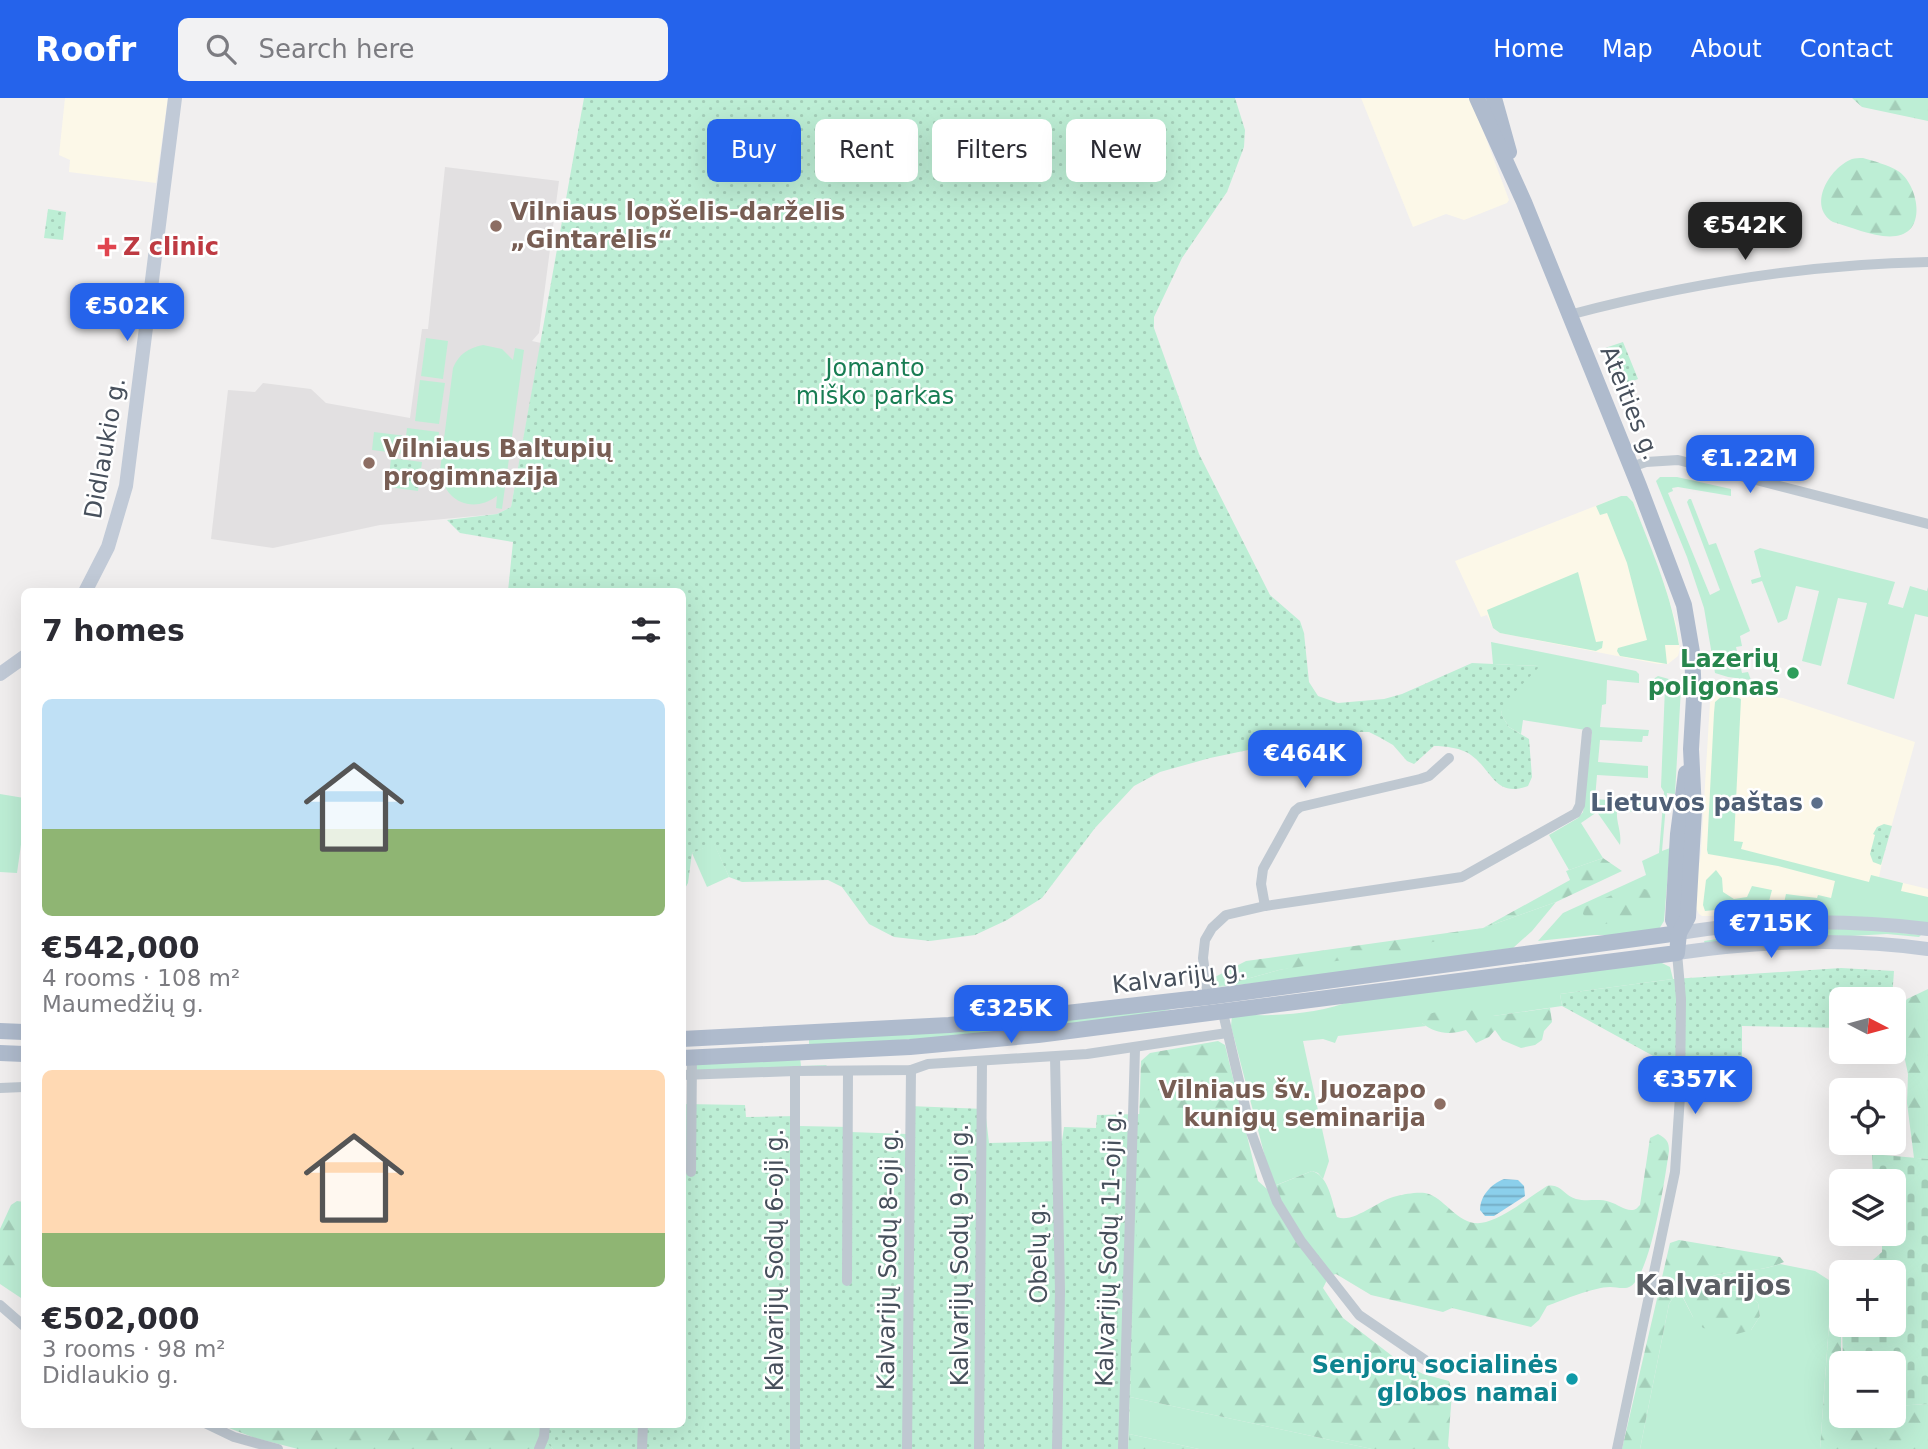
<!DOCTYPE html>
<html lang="en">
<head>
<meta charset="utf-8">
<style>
	:root { --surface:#fff; --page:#f2f2f3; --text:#2b2b33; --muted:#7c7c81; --accent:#2563eb }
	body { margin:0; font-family:"DejaVu Sans",sans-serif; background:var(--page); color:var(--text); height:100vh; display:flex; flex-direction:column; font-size:26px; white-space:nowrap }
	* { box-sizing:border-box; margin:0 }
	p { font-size:23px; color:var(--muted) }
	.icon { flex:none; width:38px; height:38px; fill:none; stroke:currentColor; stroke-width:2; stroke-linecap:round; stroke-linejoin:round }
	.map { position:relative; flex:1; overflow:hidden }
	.side { position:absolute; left:21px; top:490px; width:665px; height:840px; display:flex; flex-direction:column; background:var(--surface); border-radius:10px; box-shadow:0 7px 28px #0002 }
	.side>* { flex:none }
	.top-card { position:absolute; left:707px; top:21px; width:665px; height:63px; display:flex; gap:14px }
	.needle { width:46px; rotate:96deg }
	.tools { position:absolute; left:1829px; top:889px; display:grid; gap:14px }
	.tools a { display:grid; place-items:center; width:77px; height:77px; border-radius:10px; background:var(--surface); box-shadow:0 7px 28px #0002; font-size:35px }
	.price { position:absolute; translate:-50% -60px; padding:0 16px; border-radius:14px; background:var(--accent); color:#fff; font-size:23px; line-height:46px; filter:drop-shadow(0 2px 4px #0008) }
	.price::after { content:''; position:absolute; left:50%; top:42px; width:21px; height:16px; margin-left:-10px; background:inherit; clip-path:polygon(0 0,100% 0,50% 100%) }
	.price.current { background:#222; color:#fff }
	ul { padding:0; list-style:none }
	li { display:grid; align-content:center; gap:14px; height:371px; padding:0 21px }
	li span { display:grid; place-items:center; height:217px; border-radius:10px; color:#555 }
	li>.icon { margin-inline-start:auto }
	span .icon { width:126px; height:126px; fill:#fffc; stroke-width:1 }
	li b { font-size:30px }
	h2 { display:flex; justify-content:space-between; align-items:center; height:84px; padding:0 21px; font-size:30px }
	.tag { padding:0 24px; border-radius:10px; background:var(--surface); box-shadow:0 7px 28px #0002; font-size:24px; line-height:63px }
	.tag.current { background:var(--accent); color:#fff }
	header { display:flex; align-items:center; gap:42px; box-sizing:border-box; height:98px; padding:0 35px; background:var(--accent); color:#fff }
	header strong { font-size:33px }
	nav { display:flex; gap:38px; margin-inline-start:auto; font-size:24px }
	.search { width:490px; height:63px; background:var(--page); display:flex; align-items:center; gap:18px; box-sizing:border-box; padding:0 24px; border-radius:10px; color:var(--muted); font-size:26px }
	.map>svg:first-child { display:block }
	.commercial { fill:#fcf8e8 }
	.education { fill:#e2e0e1 }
	.grass { fill:#bdeed5 }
	.forest { fill:url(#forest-firs) }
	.cemetery { fill:url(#cemetery-stones) }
	.park { fill:url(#park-dots) }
	.water { fill:url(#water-rules) }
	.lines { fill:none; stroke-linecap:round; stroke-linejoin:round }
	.street { stroke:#bfc8d1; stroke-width:10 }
	.secondary { stroke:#c1cad7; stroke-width:14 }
	.primary { stroke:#afbbcd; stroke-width:16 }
	.education-dot { fill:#8d6e63; stroke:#fff; stroke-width:2.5 }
	.health-dot { fill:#e0444e; stroke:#fff; stroke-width:2.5 }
	.leisure-dot { fill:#2e9e5b; stroke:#fff; stroke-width:2.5 }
	.service-dot { fill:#5c6f8a; stroke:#fff; stroke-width:2.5 }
	.culture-dot { fill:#0f9aa8; stroke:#fff; stroke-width:2.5 }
	.labels { text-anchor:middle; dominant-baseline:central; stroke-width:5; stroke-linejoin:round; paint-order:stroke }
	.education-label { font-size:24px; font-weight:bold; fill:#785e54; stroke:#fff; text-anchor:start }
	.health-label { font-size:24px; font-weight:bold; fill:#be3a42; stroke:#fff; text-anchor:start }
	.park-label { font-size:24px; fill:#187d53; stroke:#fff }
	.street-label { font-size:24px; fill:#47505c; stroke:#fff }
	.leisure-label { font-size:24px; font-weight:bold; fill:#27864d; stroke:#fff; text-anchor:end }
	.service-label { font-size:24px; font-weight:bold; fill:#4e5e75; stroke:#fff; text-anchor:end }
	.culture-label { font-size:24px; font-weight:bold; fill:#0d838f; stroke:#fff; text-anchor:end }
	.quarter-label { font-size:28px; font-weight:bold; fill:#5b5e64; stroke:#fff }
</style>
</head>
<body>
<header>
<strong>Roofr</strong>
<div class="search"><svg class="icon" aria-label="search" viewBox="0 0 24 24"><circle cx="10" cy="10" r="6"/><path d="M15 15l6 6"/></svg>Search here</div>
<nav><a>Home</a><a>Map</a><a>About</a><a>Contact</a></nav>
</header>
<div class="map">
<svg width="1928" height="1351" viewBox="0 0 1928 1351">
	<defs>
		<pattern id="forest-firs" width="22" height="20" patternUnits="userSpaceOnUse" patternTransform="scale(1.75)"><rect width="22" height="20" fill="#bdeed5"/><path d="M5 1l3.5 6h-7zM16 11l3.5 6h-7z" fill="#a4ceb9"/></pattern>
		<pattern id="cemetery-stones" width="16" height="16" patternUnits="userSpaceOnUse" patternTransform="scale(1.75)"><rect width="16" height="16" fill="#bdeed5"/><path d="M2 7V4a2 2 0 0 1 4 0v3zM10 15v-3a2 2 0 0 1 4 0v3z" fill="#a4ceb9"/></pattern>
		<pattern id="park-dots" width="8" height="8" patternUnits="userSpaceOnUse" patternTransform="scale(1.75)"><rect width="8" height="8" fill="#bdeed5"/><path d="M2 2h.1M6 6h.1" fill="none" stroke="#a4ceb9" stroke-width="1.8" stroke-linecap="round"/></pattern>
		<pattern id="water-rules" width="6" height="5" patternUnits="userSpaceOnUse" patternTransform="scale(1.75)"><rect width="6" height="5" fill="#8bcfeb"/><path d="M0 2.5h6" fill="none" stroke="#73aac2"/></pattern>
	</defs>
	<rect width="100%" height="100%" fill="#f1efef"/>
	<g class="commercial">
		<path d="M65,0H168L156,85L69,74L70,62L59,57Z"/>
		<path d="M1361,0H1471L1509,102L1507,105L1464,122L1446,116L1413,129Z"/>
		<path d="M1621,398H1627L1633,404L1665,488L1676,525L1680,551L1678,558L1668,566H1658L1500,535L1493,530L1487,517L1481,519L1455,463Z"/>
		<path d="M1722,594L1783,600L1915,644L1885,751L1879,779L1928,791V826L1744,815L1711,818H1702L1699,816L1694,806L1701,753L1710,604L1717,595Z"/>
	</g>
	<path class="education" d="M445,69L559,83L539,235L532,243L541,245L511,409L497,416L380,427L273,450L211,441L228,292L255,294L263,285L311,291L326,305L410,320L422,231H428Z"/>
	<g class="grass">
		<path d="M426,240L448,243L443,281L421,278Z"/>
		<path d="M483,247L502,251L513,262L515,250L524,252L502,411L496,410L497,398C471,417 443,402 440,372L453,270C459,256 468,250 483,247Z"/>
		<path d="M420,282L445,285L439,326L415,323Z"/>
		<path d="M407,330L439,334L437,354L405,350L404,356L372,352L374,334L406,338Z"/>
		<path d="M1660,379H1677L1731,391V398L1678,389L1672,390L1673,393L1668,395L1710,497L1720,492L1687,404L1689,401H1691L1709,447L1716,445L1750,533L1740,538L1742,548L1736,549L1742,575L1748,574L1751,582L1728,579L1715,575L1704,510L1687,459L1656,383Z"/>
		<path d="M1621,398H1627L1633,404C1651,451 1672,497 1679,547H1665L1667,566L1620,558L1617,553L1618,550L1647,542L1627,465L1607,415L1600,417L1596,408Z"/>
		<path d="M1760,450L1895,484L1888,506L1903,510L1910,488L1927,493L1928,489V519L1915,516L1894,601L1847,586L1867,505L1838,500L1821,568L1802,563L1819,493L1796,488L1787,521L1778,525L1762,483L1752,486L1751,482L1761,479L1754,453Z"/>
		<path d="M1578,474L1596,544L1603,543L1602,550L1596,553L1500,535L1493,530L1487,512Z"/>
		<path d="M1491,544L1636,573L1639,576V585L1607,582L1606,606L1602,607L1600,629L1649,632L1648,638H1643L1642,644L1600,642L1598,664L1648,668V680L1597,677L1595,701L1646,705V714L1617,713C1616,725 1622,734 1620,747L1597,714L1581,725L1603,760L1569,772L1549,737L1578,720L1583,714L1592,633L1523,622L1521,636L1509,629L1501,616L1503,605L1539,568L1493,566Z"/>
		<path d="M1658,578L1676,583L1681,590L1675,696L1667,695L1662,753L1670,750L1664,823L1659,831L1627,837H1594L1538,843L1563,815L1646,777L1642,763L1659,755L1664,694L1661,689L1665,589L1652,587V582Z"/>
		<path d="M1721,599H1736L1741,601L1734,743L1743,744L1741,751L1869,784L1871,777L1903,785L1901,793L1928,799V826L1798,819L1792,812L1783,809L1786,796L1817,800L1818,797L1831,800L1835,783L1778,768L1708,756L1707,752L1714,615L1715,604Z"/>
		<path d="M0,696L24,700V725L17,775L0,774Z"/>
		<path d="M714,745L729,779L707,789L692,755Z"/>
		<path d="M1716,772L1722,780L1723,794L1734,801L1747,799L1752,788L1772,792L1768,807L1705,813L1703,807L1706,782Z"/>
		<path d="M1556,804L1532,833L1513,850L1285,882L1217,889L1279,872L1483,830Z"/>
		<path d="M1854,830L1921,837L1919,839L1887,836L1705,846L1704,843L1785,831Z"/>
		<path d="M1660,864L1670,869L1673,881L1560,896L1562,908L1493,918L1422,925L1426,928L1338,938L1335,945L1323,941L1303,943L1329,1063L1323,1081L1318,1075L1312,1073L1266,1091L1272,1086L1231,928L1232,918C1246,916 1258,918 1272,917C1300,916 1328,912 1354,902Z"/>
		<path d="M1175,910L1154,916L1003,935L809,948V940Z"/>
		<path d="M800,959L801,968L827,967L825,969L699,974L696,971L698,964Z"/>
		<path d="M1780,1166L1815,1173L1832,1184L1820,1351H1640L1669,1206L1674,1198L1680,1194L1693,1219L1751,1232L1760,1218L1758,1205L1742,1192L1706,1194L1702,1187L1704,1181C1729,1171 1756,1175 1780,1166Z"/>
		<path d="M1130,1299L1372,1351H1199L1129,1336Z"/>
	</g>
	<g class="forest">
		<path d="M1852,0H1928V23L1862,9Z"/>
		<path d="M1863,60C1874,63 1888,67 1898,73C1918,86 1928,134 1896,138C1877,141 1852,129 1833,124C1807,108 1829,70 1852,61C1855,60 1859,60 1863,60Z"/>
		<path d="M1603,760L1622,773L1556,804L1483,830L1400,853L1279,872L1217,889L1211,881L1246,863L1483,830L1570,782L1566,773Z"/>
		<path d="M1633,788L1648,792C1653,803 1652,808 1645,818L1605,826L1591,825L1583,816L1584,809Z"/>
		<path d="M1928,891V1061L1914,1060L1907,1005L1908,976L1901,943L1894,932V921L1907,901Z"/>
		<path d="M1550,910L1552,924L1544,933L1542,942L1535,947L1521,950L1502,942L1495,932L1489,939L1476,945L1466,932C1449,937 1436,936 1422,925V920C1433,910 1481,909 1493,918Z"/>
		<path d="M1218,943L1225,947L1258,1083L1267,1091L1312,1073C1329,1078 1332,1104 1337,1119C1354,1126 1379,1101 1397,1098C1405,1096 1421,1093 1429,1096C1449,1104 1460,1131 1486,1124C1507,1118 1528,1100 1547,1088C1561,1085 1564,1098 1576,1101C1587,1104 1599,1100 1610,1104C1617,1106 1624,1112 1631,1112C1636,1112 1637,1110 1640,1107L1650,1040L1658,1036C1667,1041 1669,1044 1669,1053C1665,1080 1651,1175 1631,1188C1625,1192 1617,1189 1610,1189C1594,1189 1563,1202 1547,1208L1539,1222L1531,1229L1452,1210L1443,1214L1371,1197L1336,1176L1329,1178L1323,1190L1343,1220L1400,1264L1423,1276L1449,1283L1452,1294L1448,1348L1450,1351H1372L1130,1299L1141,963L1150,955Z"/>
		<path d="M17,1103L24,1104V1202L0,1186V1131L11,1107Z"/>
		<path d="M1679,1142L1780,1159L1784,1164C1759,1176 1730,1170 1704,1181L1702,1187L1707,1194L1742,1192L1758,1205L1760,1218L1751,1232L1737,1236L1703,1230L1693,1219L1681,1195L1674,1198L1669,1206L1640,1351H1622L1670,1145Z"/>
		<path d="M1841,1179V1318H1894V1308L1928,1306V1351H1820L1832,1184Z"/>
		<path d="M221,1327H543L542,1340L553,1351H298L255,1340Z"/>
		<path d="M1129,1336L1199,1351H1128Z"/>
	</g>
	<path class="cemetery" d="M1872,1056L1928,1061V1306L1894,1308V1265H1843L1842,1227H1894V1174H1859L1882,1154V1136H1894V1083H1873Z"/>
	<g class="park">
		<path d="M584,0H1235L1245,32L1244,49L1227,94L1182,160L1154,219V230L1199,356L1270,497L1300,523L1304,535L1309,584L1318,598L1338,605L1384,601L1402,596L1472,565L1540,568L1504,605L1501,616L1509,629L1529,641L1532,679L1528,688C1495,700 1493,673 1471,657C1462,650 1445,648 1434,648L1414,666L1407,663L1393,647L1379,639L1369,634H1358L1272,647L1210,660L1160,674L1134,688L1095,730L1042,800L1007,822L975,837L930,843L894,839L869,826L842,789L828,782L742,784L729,779L714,746L692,755L688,785L683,794L682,494L508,493L513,444L460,435L447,422L497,416L511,409Z"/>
		<path d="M48,111L66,114L63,142L44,140Z"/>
		<path d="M1623,244L1638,281L1620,288L1605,250Z"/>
		<path d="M391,360L422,364L418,393L388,389Z"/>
		<path d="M1884,726L1892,728L1881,767L1873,764L1870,756L1875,737L1873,736L1877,729Z"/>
		<path d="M1841,870L1894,873L1892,901H1841V930L1742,928V985L1654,995L1657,960L1562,908L1560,896L1673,881Z"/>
		<path d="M683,1006L745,1007L746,1019L798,1018L799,1028L850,1029V1034L907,1036L909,1008L985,1011L989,1045L1062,1043L1064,1029L1096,1030L1097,1017L1141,1016L1128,1351H553L542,1340L543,1327L682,1326Z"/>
	</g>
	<path class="water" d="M1504,1081L1518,1082L1524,1088L1525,1098L1494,1118H1485L1480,1112C1480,1098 1491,1086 1504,1081Z"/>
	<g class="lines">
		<g class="street">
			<path d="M1569,217C1687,186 1806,166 1928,164"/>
			<path d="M1631,369L1646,364L1678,362L1928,426"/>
			<path d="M1265,808L1261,786L1263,771L1295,713L1300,709L1420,681L1429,678L1449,660"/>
			<path d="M1208,899L1203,860L1205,842L1212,830L1226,817L1265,808L1462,779L1576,715L1580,707L1587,634"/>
			<path d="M1223,915L1251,1034L1277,1104L1301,1143L1359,1217L1425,1262"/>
			<path d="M1055,959L1060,1193L1057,1351"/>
			<path d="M682,977L795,973L911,972L928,966L1087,956L1227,935"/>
			<path d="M0,990L24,989"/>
			<path d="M691,1074L692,960"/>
			<path d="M847,1183L848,973"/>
			<path d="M0,1207L24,1228"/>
			<path d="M207,1326L234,1339L278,1351"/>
			<path d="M539,1351L544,1339L545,1326"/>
			<path d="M642,1351L643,1326"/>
			<path d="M795,1351V973"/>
			<path d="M907,1351L911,972"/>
			<path d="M979,1351L982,964"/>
			<path d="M1123,1351L1135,951"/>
			<path d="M1617,1351L1675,1074L1680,998L1681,901L1677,855"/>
		</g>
		<g class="secondary">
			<path d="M85,494L108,449L126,388L175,0"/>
			<path d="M0,576L24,559"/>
			<path d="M1679,835C1762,822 1845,821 1928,831"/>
			<path d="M1677,855C1761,843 1844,839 1928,851"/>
		</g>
		<g class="primary">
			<path d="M1494,0L1509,54"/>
			<path d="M1679,835L1673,822L1678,736L1686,675"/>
			<path d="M0,933L24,934"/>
			<path d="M682,941L949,927L1040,918L1208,899L1679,835"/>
			<path d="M0,955L24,956"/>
			<path d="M682,960L910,949L1038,937L1677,855L1679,835L1688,819L1694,712L1691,651L1694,600L1692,554L1684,507L1639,388L1524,104L1477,0"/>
		</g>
	</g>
	<g class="education-dot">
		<circle cx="496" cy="128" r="7"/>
		<circle cx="369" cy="365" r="7"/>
		<circle cx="1440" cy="1006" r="7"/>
	</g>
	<path class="health-dot" d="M103.5 138.5h7v7h7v7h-7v7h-7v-7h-7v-7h7z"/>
	<circle class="leisure-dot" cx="1793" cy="575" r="7"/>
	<circle class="service-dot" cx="1817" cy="705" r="7"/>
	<circle class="culture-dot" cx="1572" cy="1281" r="7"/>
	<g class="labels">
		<g class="education-label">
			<text x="510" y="114">Vilniaus lopšelis-darželis<tspan x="510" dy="28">„Gintarėlis“</tspan></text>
			<text x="383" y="351">Vilniaus Baltupių<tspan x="383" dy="28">progimnazija</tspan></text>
			<text x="1426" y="992" text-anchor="end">Vilniaus šv. Juozapo<tspan x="1426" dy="28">kunigų seminarija</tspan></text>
		</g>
		<g class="health-label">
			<text x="123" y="149">Z clinic</text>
		</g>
		<g class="park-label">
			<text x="875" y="270">Jomanto<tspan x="875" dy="28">miško parkas</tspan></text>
		</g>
		<g class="street-label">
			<text transform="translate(1630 305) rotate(68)">Ateities g.</text>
			<text transform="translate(105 350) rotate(-80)">Didlaukio g.</text>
			<text transform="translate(1179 879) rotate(-7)">Kalvarijų g.</text>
			<text transform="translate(1109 1150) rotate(-88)">Kalvarijų Sodų 11-oji g.</text>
			<text transform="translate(1038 1155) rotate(-91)">Obelų g.</text>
			<text transform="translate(960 1157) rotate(-90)">Kalvarijų Sodų 9-oji g.</text>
			<text transform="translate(888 1161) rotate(-89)">Kalvarijų Sodų 8-oji g.</text>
			<text transform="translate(775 1162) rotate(-90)">Kalvarijų Sodų 6-oji g.</text>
		</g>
		<g class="leisure-label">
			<text x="1779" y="561">Lazerių<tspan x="1779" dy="28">poligonas</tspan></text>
		</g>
		<g class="service-label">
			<text x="1803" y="705">Lietuvos paštas</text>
		</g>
		<g class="culture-label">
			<text x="1558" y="1267">Senjorų socialinės<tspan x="1558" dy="28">globos namai</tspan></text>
		</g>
		<g class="quarter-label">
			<text x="1713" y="1187">Kalvarijos</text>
		</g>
	</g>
</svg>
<div class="tools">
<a><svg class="needle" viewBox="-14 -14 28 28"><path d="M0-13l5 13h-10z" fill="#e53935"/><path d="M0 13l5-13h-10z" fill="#7c7c81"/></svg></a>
<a><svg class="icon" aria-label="locate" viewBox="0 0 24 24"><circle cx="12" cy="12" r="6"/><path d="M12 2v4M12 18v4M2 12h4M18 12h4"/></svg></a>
<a><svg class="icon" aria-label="layers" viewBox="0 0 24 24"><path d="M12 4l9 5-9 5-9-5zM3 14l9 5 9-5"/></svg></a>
<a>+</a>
<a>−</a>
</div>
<b class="price current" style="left:1745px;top:164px">€542K</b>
<b class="price" style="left:127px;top:245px">€502K</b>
<b class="price" style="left:1750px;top:397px">€1.22M</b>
<b class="price" style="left:1305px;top:692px">€464K</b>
<b class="price" style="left:1771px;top:862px">€715K</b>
<b class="price" style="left:1011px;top:947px">€325K</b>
<b class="price" style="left:1695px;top:1018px">€357K</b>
<div class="top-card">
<a class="tag current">Buy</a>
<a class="tag">Rent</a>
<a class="tag">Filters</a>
<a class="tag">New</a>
</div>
<section class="side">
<h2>7 homes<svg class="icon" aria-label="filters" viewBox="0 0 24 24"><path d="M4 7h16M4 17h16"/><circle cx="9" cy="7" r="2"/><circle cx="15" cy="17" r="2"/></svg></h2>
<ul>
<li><span style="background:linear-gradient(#bfe0f5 60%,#8fb573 0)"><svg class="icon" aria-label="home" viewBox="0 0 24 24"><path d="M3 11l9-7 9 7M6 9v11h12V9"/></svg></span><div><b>€542,000</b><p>4 rooms · 108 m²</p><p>Maumedžių g.</p></div></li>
<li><span style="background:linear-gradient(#ffd9b3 75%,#8fb573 0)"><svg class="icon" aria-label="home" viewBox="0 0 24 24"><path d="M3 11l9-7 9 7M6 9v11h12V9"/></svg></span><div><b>€502,000</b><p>3 rooms · 98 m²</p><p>Didlaukio g.</p></div></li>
</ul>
</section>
</div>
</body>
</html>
